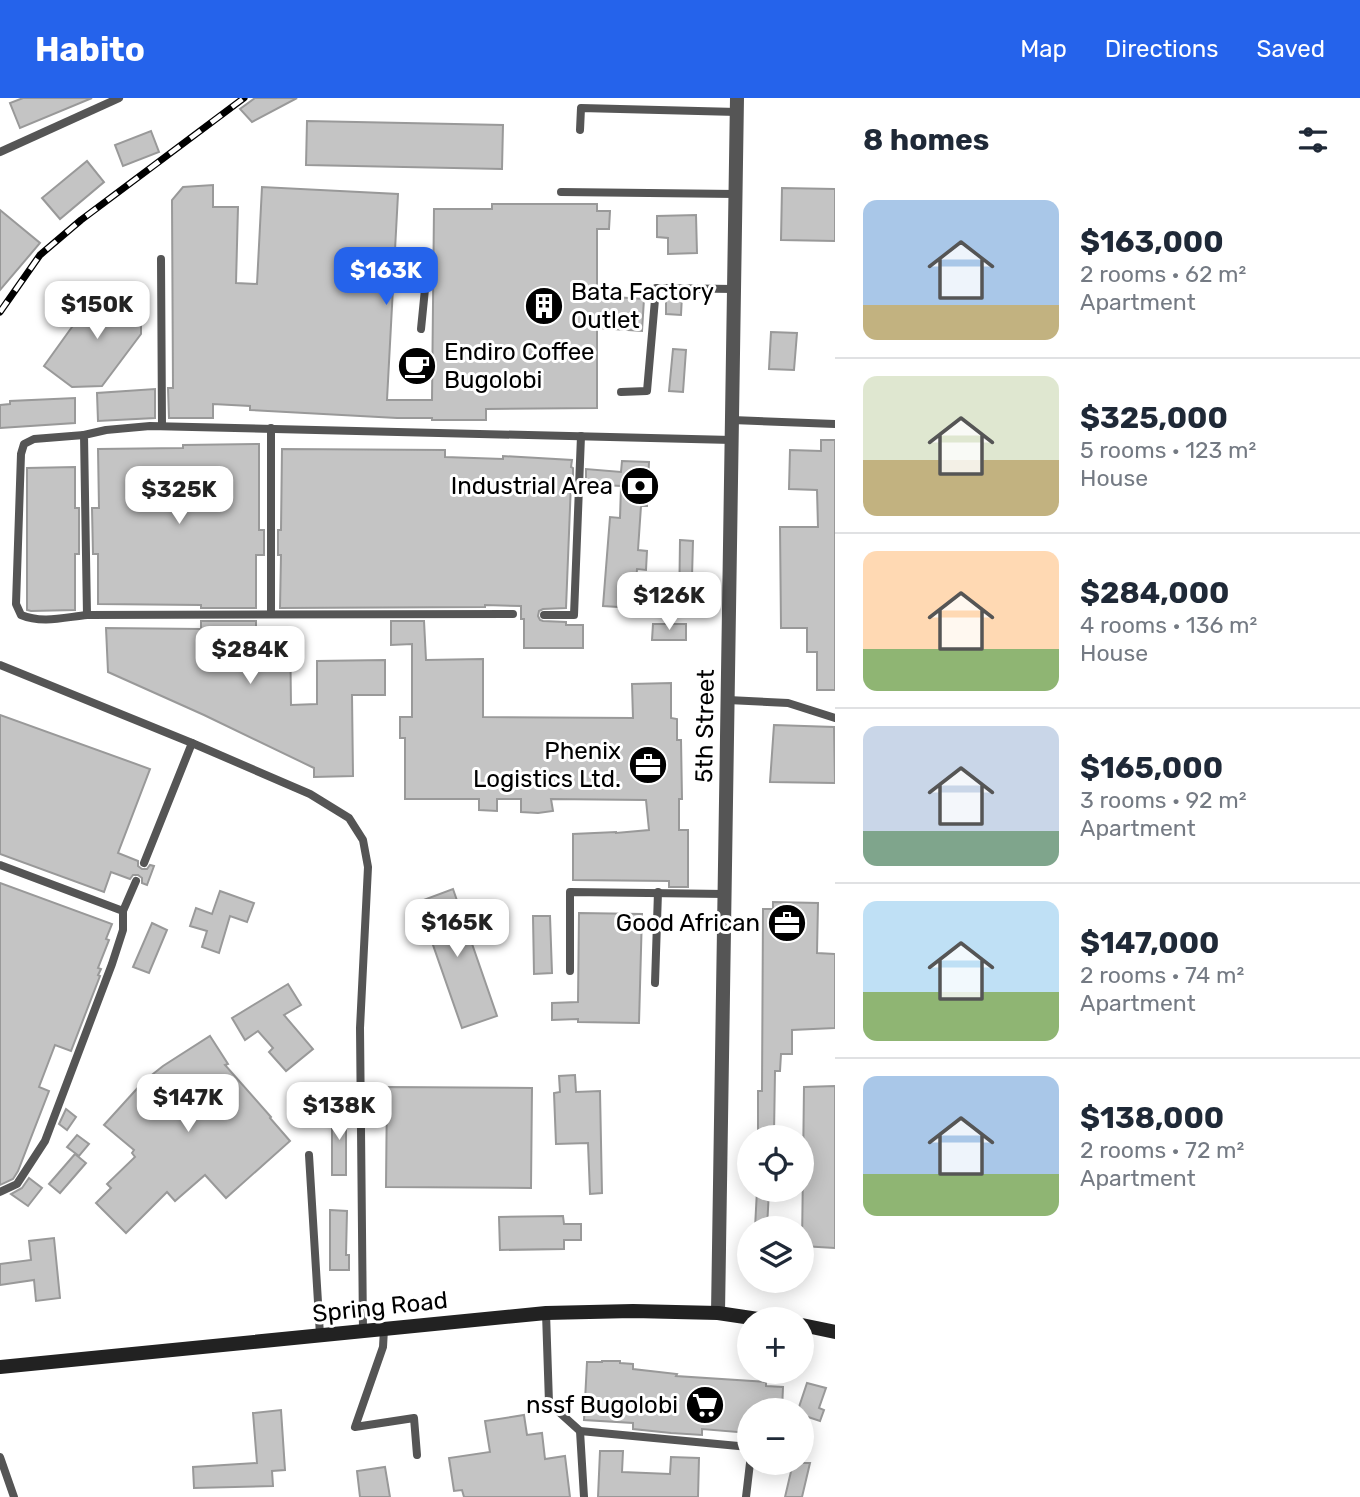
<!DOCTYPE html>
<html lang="en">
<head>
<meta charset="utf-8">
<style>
	:root { --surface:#fff; --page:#f6f6f7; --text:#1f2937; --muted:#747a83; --line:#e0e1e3; --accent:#2563eb }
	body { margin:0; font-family:Rubik,sans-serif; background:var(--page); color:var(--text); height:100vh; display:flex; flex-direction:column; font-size:26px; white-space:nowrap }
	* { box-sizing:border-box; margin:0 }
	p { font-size:23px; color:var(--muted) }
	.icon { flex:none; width:38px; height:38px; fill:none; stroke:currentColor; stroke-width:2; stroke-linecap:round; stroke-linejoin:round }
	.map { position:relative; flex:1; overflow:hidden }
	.details { display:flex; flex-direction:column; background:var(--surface); width:525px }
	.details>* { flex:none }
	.controls { position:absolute; left:737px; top:1027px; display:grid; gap:14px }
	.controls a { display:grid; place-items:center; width:77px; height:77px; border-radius:50%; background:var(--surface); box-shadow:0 4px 18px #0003; font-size:35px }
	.price { position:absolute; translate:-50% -60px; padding:0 16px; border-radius:14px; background:#fff; color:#222; font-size:23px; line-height:46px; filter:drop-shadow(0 2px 4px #0008) }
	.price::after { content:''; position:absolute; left:50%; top:42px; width:21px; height:16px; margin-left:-10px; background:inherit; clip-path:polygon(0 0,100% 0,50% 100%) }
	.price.current { background:var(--accent); color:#fff }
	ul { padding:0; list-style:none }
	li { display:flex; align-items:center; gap:21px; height:175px; padding:0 28px }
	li+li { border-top:2px solid var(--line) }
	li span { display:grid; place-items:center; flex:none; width:196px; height:140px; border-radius:14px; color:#555 }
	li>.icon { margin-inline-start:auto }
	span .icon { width:84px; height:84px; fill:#fffc; stroke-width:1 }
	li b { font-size:30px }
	h2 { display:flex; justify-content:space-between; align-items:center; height:84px; padding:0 28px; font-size:30px }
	header { display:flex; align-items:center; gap:42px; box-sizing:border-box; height:98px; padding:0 35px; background:var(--accent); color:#fff }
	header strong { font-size:33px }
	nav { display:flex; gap:38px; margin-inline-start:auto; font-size:24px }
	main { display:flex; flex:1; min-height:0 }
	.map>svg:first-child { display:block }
	.building { fill:#c4c4c4; stroke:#999; stroke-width:2 }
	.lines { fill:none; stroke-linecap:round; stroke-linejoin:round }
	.service { stroke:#555; stroke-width:8 }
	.tertiary { stroke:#555; stroke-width:14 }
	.secondary { stroke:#222; stroke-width:14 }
	.rail-casing { stroke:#000; stroke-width:7 }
	.rail { stroke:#fff; stroke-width:4.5; stroke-dasharray:13; stroke-linecap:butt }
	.labels { text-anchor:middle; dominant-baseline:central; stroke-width:6; stroke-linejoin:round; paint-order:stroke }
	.poi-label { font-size:24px; fill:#000; stroke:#fff; text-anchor:end }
	.street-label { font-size:24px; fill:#000; stroke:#fff }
</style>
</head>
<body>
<header>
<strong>Habito</strong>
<nav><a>Map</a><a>Directions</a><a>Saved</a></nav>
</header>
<main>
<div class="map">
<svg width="835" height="1399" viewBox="0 0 835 1399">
	<rect width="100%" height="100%" fill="#fff"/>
	<g class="building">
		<path d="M23,0H92L20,30L10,5Z"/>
		<path d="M255,0H297L252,24L240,11Z"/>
		<path d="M307,23L503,27L502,71L306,67Z"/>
		<path d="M151,33L159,54L123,68L115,47Z"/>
		<path d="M87,63L104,84L60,121L42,100Z"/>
		<path d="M213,87V109H238L236,185L257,186L262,89L398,96L387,302H432L434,111H492V106H597V113H610L609,131H597V198L644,201L642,233L597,230V310L486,311V322H432V320H397L250,312V308L213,306V320H169L168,290H173L172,102L183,89Z"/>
		<path d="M782,90L835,91V143L781,142Z"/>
		<path d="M0,112L40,145L0,192Z"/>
		<path d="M696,117L697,155L668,156V140L657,139V118Z"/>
		<path d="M123,196L134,203L138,209L141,220V236L102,288L72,289L44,268L95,197Z"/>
		<path d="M666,197H682L681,217L666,216Z"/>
		<path d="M771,234L797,235L794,272L769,271Z"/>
		<path d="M673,251L686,252L683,294L669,293Z"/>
		<path d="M155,291V320L98,323L97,295Z"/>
		<path d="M75,300V325L0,330V307L10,306V303Z"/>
		<path d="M821,342H835V592H817V554H807V530H781L780,429H818L817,392L789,391L790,352L821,353Z"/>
		<path d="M259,346V432H264V457H256V510H201V507L98,506V456H93L92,410H99L98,351L183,350V347Z"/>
		<path d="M282,351L445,352V359L503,361V358L572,362L571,369L573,370V385H571L566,510L543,511L539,513L538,518L540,522L543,523L566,524V527H583V550H524V521H521V508L485,507V509L280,510L281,457H278V432H281Z"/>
		<path d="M622,363L649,364L647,408H641L638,452L647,453L646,472L637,471L634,510L603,508L610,419L620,420L621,388L586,386V371L621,374Z"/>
		<path d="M75,369V410H79V456H75V512L31,513L27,512V370Z"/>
		<path d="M680,442L693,443L691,515H679Z"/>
		<path d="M201,523H256V530H290L291,607L317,606V563L385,562V597H352L353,678L314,679V670L204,617L108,574L106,530L201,531Z"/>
		<path d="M391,523H424L426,562L483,561V619L633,620L632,586L671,585V620L677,621V642H681L682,701H679V732H688V789H669V783L573,782V736L616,734V735L649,732L646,702L551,701L553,713L538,715L521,714V701H497V713L479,712V701H405V640H400V619H412V546L391,547Z"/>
		<path d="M653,526H686V542H652Z"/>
		<path d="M0,617L150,671L118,755L138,763V768L142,771H147L150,767L154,768L147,787L142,785V780L138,777H133L130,781L111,774L104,794L0,756Z"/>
		<path d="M774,627L834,629L835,685L770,684Z"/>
		<path d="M0,785L112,826L106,841L109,842L98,870L101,871L98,877L100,878L71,953L55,947L39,989L49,993L18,1073L13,1081L0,1087Z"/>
		<path d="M453,791L497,918L462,930L418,804Z"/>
		<path d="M220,793L254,805L247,824L230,818L219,855L202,849L207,833L190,828L196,810L212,816Z"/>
		<path d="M773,804L818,805L817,855L835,856V930L792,932V956H781L780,973H775L774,1036H758V993H762L763,811H773Z"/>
		<path d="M579,815L642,816L639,925L578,924V921L552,922V905L578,904Z"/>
		<path d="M533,818H550L552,875L534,876Z"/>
		<path d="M152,825L167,832L149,875L133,869Z"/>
		<path d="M288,886L301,907L284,917L313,951L286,973L269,954L273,950L258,933L245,942L232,920Z"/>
		<path d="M210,938L228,966L225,967L271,1019L270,1020L290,1043L226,1100L205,1077L175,1103L167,1094L126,1135L96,1105L111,1090L107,1086L135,1059L132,1055L134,1052L104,1027L143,984L163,968Z"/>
		<path d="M575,977L576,994L600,993L602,1095L590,1096L588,1045L556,1046L554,995L560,994L559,978Z"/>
		<path d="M835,988V1150L802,1148L804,989Z"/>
		<path d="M387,989L532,990L531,1090L386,1089Z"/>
		<path d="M66,1011L76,1019L67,1032L59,1026Z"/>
		<rect x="332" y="1012" width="14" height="65"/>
		<path d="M77,1037L89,1046L79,1058L67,1049Z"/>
		<path d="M75,1056L86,1065L60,1095L49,1086Z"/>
		<path d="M29,1080L42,1090L28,1108L11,1096L22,1090Z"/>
		<path d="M757,1092H769L767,1130H755Z"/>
		<path d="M330,1112L347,1113L346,1157H349V1172H330Z"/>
		<path d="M563,1118L564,1126H581V1142H564V1151L500,1152L499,1119Z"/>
		<path d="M54,1140L60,1200L36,1203L34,1182L0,1187V1166L31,1162L29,1143Z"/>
		<path d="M602,1263H620V1265L633,1266V1271L677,1276L676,1278L766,1284V1288L783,1289L782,1312H749V1335L702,1331V1337L671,1335L633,1331V1325L584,1322L587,1264H602Z"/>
		<path d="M807,1285L826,1290L819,1310L824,1312L820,1323L802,1317V1312H798Z"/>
		<path d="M281,1312L285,1372L272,1373L273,1388L194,1390L193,1369L257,1365L253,1315Z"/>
		<path d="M524,1317L527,1337L542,1335L545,1361L565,1358L570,1399H464L462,1392L454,1393L449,1360L490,1354L485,1323Z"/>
		<path d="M600,1353H623L622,1374L670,1376L671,1359L699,1360L698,1399H598Z"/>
		<path d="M793,1365H810L802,1399H785Z"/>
		<path d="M385,1369L390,1399H360L357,1373Z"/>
	</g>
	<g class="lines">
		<g class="service">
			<path d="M580,32L581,10L737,14"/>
			<path d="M0,54L119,0"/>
			<path d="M561,94L736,96"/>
			<path d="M161,161L162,328"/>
			<path d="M421,231L425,191"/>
			<path d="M621,294L647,293L656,190L734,191"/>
			<path d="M732,322L835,326"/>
			<path d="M84,337L34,341L24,346L21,356L16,506L21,517C42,526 66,519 87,517"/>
			<path d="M271,516V330"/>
			<path d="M513,516L87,517L84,337L106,332L150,328L732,342"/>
			<path d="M544,517H574L581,338"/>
			<path d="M0,567L192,645L144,765"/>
			<path d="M728,602L788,605L835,620"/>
			<path d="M192,645L310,696L349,720L363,742L368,769L360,930L363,1233"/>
			<path d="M0,767L123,813"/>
			<path d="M570,873V794L725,796"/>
			<path d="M655,885L658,794"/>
			<path d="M309,1057L320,1237"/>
			<path d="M0,1094L17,1086L45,1043L112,866L123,832V813L136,783"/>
			<path d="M546,1215L549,1305L580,1333L749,1349"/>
			<path d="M384,1231L383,1249L355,1329L414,1320L417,1357"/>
			<path d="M580,1333L584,1399"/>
			<path d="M0,1359L14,1399"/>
			<path d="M746,1399L750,1365"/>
		</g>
		<path class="tertiary" d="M718,1215L737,0"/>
		<g class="secondary">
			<path d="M802,1227L835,1234"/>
			<path d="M0,1269L546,1215L633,1213L718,1215L765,1222"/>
		</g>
		<g class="rail-casing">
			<path id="rail" d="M0,214L40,157L81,122L244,0"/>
		</g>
		<use href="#rail" class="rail"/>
	</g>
	<defs>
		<g id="building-disc" transform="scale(2.0125)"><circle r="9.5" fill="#000" stroke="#fff"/><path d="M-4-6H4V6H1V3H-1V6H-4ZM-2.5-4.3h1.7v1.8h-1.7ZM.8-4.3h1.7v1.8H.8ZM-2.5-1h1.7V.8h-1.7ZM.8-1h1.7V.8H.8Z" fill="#fff"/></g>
		<g id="cafe-disc" transform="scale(2.0125)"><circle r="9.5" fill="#000" stroke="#fff"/><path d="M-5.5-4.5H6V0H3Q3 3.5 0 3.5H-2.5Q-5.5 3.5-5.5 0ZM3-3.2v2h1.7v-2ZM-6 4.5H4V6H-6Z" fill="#fff"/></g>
		<g id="bank-disc" transform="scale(2.0125)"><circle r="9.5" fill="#000" stroke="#fff"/><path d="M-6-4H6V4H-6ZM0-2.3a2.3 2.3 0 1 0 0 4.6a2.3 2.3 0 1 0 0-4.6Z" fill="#fff"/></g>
		<g id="office-disc" transform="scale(2.0125)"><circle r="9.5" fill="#000" stroke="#fff"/><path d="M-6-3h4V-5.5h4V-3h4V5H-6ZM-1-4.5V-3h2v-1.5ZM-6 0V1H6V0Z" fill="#fff"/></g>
		<g id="supermarket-disc" transform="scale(2.0125)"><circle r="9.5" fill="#000" stroke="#fff"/><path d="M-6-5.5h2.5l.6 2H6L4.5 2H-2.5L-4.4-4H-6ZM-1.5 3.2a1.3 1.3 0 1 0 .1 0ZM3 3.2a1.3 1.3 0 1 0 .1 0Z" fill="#fff"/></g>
	</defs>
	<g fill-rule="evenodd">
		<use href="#building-disc" x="544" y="208"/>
		<use href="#cafe-disc" x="417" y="268"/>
		<use href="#bank-disc" x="640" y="388"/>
		<use href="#office-disc" x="648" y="667"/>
		<use href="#office-disc" x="787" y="825"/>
		<use href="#supermarket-disc" x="705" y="1307"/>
	</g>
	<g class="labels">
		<g class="poi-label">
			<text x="571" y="194" text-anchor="start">Bata Factory<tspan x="571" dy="28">Outlet</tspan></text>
			<text x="444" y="254" text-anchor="start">Endiro Coffee<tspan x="444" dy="28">Bugolobi</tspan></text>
			<text x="613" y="388">Industrial Area</text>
			<text x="621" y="653">Phenix<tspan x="621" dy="28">Logistics Ltd.</tspan></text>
			<text x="760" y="825">Good African</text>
			<text x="678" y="1307">nssf Bugolobi</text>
		</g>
		<g class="street-label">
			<text transform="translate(705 628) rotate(-89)">5th Street</text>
			<text transform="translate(380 1209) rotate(-6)">Spring Road</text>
		</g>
	</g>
</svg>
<div class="controls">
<a><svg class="icon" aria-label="locate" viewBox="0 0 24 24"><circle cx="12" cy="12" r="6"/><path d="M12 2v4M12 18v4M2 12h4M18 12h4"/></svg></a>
<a><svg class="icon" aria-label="layers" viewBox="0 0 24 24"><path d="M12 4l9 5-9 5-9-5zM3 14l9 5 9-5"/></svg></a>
<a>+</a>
<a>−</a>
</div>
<b class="price current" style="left:386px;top:209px">$163K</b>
<b class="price" style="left:97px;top:243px">$150K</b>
<b class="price" style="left:179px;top:428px">$325K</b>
<b class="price" style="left:669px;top:534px">$126K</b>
<b class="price" style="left:250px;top:588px">$284K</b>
<b class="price" style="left:457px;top:861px">$165K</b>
<b class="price" style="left:188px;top:1036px">$147K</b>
<b class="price" style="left:339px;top:1044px">$138K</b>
</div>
<section class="details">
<h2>8 homes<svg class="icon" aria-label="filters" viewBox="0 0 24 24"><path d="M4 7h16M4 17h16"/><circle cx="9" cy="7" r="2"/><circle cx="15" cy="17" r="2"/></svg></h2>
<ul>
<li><span style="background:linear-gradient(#a9c7e8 75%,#c2b280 0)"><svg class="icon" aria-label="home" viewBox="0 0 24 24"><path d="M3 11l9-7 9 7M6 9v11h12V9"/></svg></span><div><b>$163,000</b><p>2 rooms · 62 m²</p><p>Apartment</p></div></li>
<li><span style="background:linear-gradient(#dfe7d0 60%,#c2b280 0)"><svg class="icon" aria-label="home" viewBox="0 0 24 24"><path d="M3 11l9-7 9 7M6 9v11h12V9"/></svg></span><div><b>$325,000</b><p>5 rooms · 123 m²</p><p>House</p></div></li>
<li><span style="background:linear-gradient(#ffd9b3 70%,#8fb573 0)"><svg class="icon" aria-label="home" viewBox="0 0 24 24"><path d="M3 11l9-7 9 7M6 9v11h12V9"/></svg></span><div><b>$284,000</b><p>4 rooms · 136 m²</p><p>House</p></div></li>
<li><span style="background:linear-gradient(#c9d6e8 75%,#7fa58c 0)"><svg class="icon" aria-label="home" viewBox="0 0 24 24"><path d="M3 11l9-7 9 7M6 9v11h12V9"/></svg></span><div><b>$165,000</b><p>3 rooms · 92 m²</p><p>Apartment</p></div></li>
<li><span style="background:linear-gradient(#bfe0f5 65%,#8fb573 0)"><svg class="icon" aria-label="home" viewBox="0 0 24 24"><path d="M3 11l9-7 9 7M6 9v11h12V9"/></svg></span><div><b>$147,000</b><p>2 rooms · 74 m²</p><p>Apartment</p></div></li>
<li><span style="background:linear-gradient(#a9c7e8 70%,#8fb573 0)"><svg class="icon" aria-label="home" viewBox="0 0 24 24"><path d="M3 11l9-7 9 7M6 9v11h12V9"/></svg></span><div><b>$138,000</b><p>2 rooms · 72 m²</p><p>Apartment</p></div></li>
</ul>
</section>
</main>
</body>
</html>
